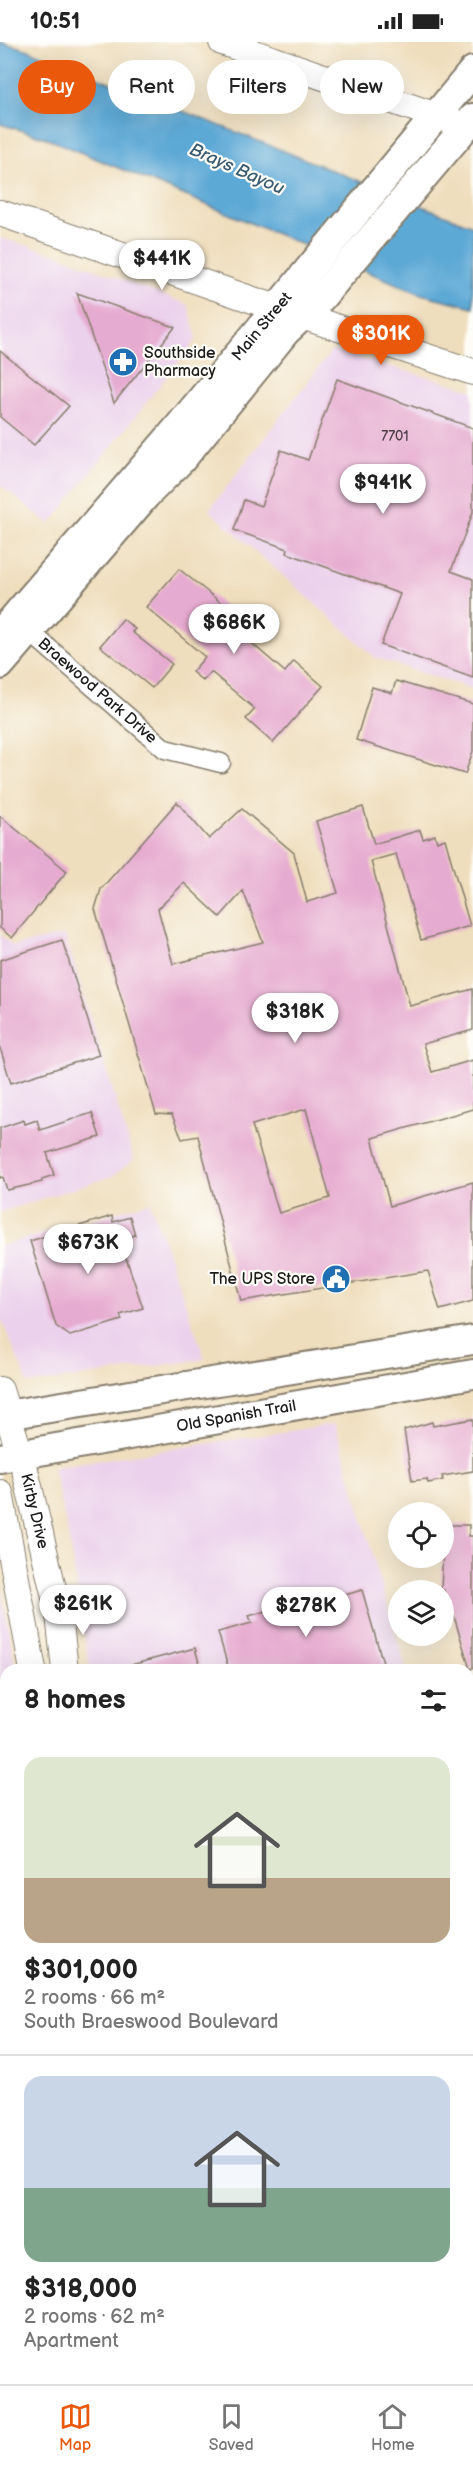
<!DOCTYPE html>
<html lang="en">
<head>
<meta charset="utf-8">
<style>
	:root { --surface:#fff; --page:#f2f2f2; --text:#222; --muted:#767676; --line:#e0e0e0; --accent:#ea580c }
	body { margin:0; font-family:"Balsamiq Sans",sans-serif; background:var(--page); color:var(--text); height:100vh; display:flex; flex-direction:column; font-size:22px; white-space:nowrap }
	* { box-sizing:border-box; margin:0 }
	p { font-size:20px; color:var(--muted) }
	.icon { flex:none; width:33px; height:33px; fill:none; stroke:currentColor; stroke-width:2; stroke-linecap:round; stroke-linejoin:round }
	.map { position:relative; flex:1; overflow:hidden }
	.side { position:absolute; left:0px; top:1622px; width:474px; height:722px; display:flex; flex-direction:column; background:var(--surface); border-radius:18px 18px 0 0; box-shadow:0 6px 24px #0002 }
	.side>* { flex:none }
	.guide { position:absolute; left:18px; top:18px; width:438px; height:54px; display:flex; gap:12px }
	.fabs { position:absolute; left:388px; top:1460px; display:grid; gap:12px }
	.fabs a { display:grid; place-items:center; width:66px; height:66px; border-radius:50%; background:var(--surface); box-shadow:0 6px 24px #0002; font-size:30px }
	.price { position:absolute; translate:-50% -51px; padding:0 14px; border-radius:21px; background:#fff; color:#222; font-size:20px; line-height:39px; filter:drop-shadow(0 2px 3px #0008) }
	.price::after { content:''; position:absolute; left:50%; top:36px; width:18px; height:14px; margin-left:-9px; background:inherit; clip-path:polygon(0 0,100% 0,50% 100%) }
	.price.selected { background:var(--accent); color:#fff }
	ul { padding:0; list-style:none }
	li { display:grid; align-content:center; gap:12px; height:318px; padding:0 24px }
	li+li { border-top:2px solid var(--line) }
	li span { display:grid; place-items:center; height:186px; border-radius:18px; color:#555 }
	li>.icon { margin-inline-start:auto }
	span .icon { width:108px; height:108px; fill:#fffc; stroke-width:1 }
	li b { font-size:26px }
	h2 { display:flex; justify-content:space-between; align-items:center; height:72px; padding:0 24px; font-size:26px }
	.chip { padding:0 21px; border-radius:27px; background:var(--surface); box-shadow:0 6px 24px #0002; font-size:21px; line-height:54px }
	.chip.selected { background:var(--accent); color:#fff }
	.status { display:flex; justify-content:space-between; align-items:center; height:42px; padding:0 30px; background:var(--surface); direction:ltr }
	.status svg { height:16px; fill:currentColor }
	.menu { display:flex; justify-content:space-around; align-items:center; height:84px; border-top:2px solid var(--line); background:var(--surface); font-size:16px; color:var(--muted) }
	.menu a { display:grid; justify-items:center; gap:3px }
	.menu .selected { color:var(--accent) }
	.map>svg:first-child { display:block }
	.built { fill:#ebd1ec }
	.water { fill:#5da9d6; stroke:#3c6279; stroke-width:1.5 }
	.building { fill:#e6abd0; fill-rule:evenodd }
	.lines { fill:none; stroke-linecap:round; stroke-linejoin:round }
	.minor-casing { stroke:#867d6c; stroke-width:21 }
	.tertiary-casing { stroke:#867d6c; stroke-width:26 }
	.secondary-casing { stroke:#867d6c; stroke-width:28 }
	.primary-casing { stroke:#867d6c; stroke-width:32 }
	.minor { stroke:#fff; stroke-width:18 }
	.tertiary { stroke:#fff; stroke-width:22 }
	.secondary { stroke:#fff; stroke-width:26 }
	.primary { stroke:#fff; stroke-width:28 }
	.labels { text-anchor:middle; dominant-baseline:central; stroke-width:4.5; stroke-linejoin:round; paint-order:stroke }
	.number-label { font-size:14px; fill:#4e4049 }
	.street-label { font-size:16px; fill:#1c1c1c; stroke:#fdfcf7 }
	.poi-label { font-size:16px; fill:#1c1c1c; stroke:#fdfcf7; text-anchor:start }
	.water-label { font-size:18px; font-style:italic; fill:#395b70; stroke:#fdfcf7 }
</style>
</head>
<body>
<div class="status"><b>10:51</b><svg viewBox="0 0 49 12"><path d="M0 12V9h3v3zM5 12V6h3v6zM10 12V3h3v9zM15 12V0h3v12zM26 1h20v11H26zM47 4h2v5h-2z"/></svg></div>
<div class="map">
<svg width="473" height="2342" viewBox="0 0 473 2342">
	<rect width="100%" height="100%" fill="#fdfcf7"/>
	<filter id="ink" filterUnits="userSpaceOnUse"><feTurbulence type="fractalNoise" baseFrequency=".0167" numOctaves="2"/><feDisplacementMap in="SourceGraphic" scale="12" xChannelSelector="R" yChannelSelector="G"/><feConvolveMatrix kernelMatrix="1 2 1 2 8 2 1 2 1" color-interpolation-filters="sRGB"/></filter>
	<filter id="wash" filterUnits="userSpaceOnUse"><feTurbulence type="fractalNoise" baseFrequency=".008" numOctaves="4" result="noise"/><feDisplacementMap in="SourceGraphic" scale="24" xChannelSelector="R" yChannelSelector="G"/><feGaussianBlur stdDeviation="1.35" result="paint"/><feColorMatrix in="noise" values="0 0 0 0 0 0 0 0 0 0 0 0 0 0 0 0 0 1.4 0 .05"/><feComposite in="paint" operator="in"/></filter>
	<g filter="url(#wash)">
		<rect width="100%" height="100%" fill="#efdebd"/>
		<g class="built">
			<path d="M0,196L59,213L188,263L197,297L50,482L0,443Z"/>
			<path d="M332,308L473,348V647L376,616L209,468Z"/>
			<path d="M0,893L13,904L65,893L134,1118L113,1134L0,1170Z"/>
			<path d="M150,1160L205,1317L28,1342L0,1274V1204Z"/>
			<path d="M335,1382L406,1627H90L68,1492L53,1425Z"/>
			<path d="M0,1544L16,1627L6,1628V2161L0,2236Z"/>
			<path d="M473,1732V1953L468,1952V1733Z"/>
			<path d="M468,2002L473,2003V2213L468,2212Z"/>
		</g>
		<path class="water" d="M0,0L26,7L473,184V265L421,252L44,95L0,82Z"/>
		<g id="blocks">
			<g class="building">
				<path d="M77,251L175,285L114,361Z"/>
				<path d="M0,309L69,364L34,403L0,375Z"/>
				<path d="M337,337L473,386V470L451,529L473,537V636L381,603L400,552L287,511L288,507L234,488L244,458L261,464L281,408L308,418Z"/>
				<path d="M179,527L250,584L242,593L285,630L294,619L323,644L273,701L246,677L255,667L211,630L203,639L192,630L205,615L146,565Z"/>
				<path d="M123,577L135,587L132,590L172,622L152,646L100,604Z"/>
				<path d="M396,639L473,662V709L465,732L356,698L372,645L392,651Z"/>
				<path d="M177,760L209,797L242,767L294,811L307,860L338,851L316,779L363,765L374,802L420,788L423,797L435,793L437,800L445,797L470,884L421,898L396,812L371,819L410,964L473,947V988L423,1002L432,1030L473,1018V1067L372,1096L390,1164L473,1140V1259L440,1268L428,1229L241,1259L198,1094L182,1097L172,1073L156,1072L95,867L101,847ZM184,841L220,875L243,849L263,900L173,922L158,867ZM306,1067L330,1156L279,1171L252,1083Z"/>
				<path d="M0,774L67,829L12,896L0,886Z"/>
				<path d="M62,898L99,1013L11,1041L0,1006V918Z"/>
				<path d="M92,1071L100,1095L47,1111L54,1133L42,1137V1140L7,1148L3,1135L0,1136V1086L24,1078L25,1082L37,1078L40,1088Z"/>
				<path d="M112,1174L113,1180L130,1175L135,1193L120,1198L143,1266L120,1273L122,1278L70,1294L56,1284L30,1199Z"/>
				<path d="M473,1377V1429L442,1434L443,1438L428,1441L427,1437L412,1439L404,1388L432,1380L433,1384Z"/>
				<path d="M444,1483H469V1494H473V1626L470,1627L448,1555H444V1548H441Z"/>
				<path d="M362,1548L385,1628H229L218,1590L252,1581L249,1574L324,1552L325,1559Z"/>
				<path d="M195,1606L201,1628H128L127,1624Z"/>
			</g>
		</g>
	</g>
	<g filter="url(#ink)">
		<use href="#blocks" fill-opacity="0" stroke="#867d6c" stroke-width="1.5"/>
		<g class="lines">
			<g class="minor-casing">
				<g id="minor">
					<path id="s1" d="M22,583L165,707L221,721"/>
				</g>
			</g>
			<g class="tertiary-casing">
				<path id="tertiary" d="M468,1978H473"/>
			</g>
			<g class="secondary-casing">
				<g id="secondary">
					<path d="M222,0L454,80"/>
					<path d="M0,171L253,258L473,330"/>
					<path id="s2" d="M0,1348L25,1428L59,1572L65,1628"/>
					<path d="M0,1451L33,1628"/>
					<path d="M10,2342V2337"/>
					<path d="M47,2342V2337"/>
				</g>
			</g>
			<g class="primary-casing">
				<g id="primary">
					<path id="s3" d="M0,592L177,387L473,29"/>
					<path d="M0,623L146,453L182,417L286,289L320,257L473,76"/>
					<path d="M0,1374L473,1298"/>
					<path id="s4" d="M0,1416L473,1332"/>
				</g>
			</g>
			<use href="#minor" class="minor"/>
			<use href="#tertiary" class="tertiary"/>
			<use href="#secondary" class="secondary"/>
			<use href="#primary" class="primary"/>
		</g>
	</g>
	<defs>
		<g id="pharmacy-disc" transform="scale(1.5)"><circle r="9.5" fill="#1f6fb2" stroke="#fdfcf7"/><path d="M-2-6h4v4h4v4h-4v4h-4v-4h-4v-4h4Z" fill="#fff"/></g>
		<g id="civic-disc" transform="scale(1.5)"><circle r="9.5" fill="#1f6fb2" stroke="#fdfcf7"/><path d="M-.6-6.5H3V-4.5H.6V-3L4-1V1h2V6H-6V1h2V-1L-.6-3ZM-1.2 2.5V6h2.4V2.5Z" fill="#fff"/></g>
	</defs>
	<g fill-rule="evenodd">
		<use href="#pharmacy-disc" x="123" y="320"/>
		<use href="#civic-disc" x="336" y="1237"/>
	</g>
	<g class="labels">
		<g class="number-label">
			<text x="395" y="394">7701</text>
		</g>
		<g class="street-label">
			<text stroke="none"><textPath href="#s3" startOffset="404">Main Street</textPath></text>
			<text stroke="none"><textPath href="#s1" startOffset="100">Braewood Park Drive</textPath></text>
			<text stroke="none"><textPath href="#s4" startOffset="240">Old Spanish Trail</textPath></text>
			<text stroke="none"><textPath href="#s2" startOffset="126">Kirby Drive</textPath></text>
		</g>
		<g class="poi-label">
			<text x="144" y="311">Southside<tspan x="144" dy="18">Pharmacy</tspan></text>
			<text x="315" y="1237" text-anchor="end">The UPS Store</text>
		</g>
		<g class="water-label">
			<text transform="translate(237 127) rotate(24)">Brays Bayou</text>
		</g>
	</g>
</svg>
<div class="fabs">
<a><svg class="icon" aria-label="locate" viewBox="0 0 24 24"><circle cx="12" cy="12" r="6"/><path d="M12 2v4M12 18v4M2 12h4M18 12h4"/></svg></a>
<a><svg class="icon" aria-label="layers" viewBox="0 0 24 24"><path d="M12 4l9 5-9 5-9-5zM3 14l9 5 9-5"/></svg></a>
</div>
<b class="price" style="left:162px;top:249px">$441K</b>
<b class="price selected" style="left:381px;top:324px">$301K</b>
<b class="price" style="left:383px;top:473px">$941K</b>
<b class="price" style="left:234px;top:613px">$686K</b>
<b class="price" style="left:295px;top:1002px">$318K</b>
<b class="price" style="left:88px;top:1233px">$673K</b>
<b class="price" style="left:83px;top:1594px">$261K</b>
<b class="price" style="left:306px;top:1596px">$278K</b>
<div class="guide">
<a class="chip selected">Buy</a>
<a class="chip">Rent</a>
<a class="chip">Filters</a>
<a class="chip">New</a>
</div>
<section class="side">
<h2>8 homes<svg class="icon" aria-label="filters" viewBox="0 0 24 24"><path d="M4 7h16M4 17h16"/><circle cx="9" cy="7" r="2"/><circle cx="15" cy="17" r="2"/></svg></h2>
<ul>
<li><span style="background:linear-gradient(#dfe7d0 65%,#b9a48a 0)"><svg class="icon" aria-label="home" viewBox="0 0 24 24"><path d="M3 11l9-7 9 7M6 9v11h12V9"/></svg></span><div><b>$301,000</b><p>2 rooms · 66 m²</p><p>South Braeswood Boulevard</p></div></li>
<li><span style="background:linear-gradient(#c9d6e8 60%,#7fa58c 0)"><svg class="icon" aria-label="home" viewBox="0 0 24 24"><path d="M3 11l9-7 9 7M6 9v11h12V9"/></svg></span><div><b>$318,000</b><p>2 rooms · 62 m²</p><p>Apartment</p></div></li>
</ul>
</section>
</div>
<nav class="menu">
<a class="selected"><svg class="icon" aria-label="map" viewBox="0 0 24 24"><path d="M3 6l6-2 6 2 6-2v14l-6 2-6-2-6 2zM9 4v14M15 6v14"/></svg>Map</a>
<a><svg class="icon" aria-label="saved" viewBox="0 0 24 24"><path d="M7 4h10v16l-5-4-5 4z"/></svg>Saved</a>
<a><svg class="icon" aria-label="home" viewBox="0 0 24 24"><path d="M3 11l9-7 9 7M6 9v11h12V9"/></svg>Home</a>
</nav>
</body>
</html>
